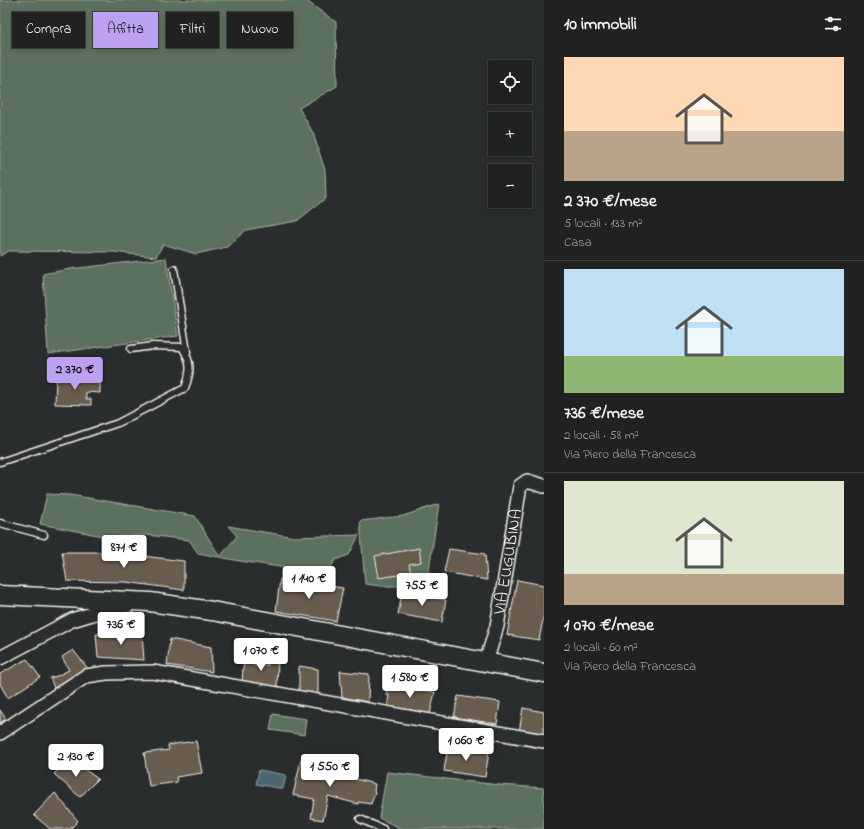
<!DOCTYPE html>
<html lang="it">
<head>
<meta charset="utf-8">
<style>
	:root { --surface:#202222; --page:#282a2a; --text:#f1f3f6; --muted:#a2a4a5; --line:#3d3f40; --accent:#bca0f2 }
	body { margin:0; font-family:"Indie Flower",sans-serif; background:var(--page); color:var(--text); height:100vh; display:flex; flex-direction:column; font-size:15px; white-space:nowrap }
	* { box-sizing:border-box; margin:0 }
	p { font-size:13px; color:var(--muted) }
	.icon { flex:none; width:22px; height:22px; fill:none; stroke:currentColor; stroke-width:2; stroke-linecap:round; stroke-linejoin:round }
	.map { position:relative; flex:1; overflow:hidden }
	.drawer { display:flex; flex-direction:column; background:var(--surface); width:320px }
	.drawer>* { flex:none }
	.guide { position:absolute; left:12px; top:12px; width:380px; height:36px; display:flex; gap:8px }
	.controls { position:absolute; left:488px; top:60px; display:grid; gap:8px }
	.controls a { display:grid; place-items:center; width:44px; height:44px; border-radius:0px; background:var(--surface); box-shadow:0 2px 6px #0003,0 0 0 1px var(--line); font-size:20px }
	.price { position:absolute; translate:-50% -34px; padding:0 9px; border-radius:4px; background:#fff; color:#222; font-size:13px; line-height:26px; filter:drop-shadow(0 1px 2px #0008) }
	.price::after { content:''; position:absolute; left:50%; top:24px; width:12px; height:9px; margin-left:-6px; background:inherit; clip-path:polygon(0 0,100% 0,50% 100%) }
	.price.current { background:var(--accent); color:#111 }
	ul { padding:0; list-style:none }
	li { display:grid; align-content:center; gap:8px; height:212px; padding:0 20px }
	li+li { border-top:1px solid var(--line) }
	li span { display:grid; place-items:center; height:124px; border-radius:0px; color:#555 }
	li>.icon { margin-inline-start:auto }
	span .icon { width:72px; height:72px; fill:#fffc; stroke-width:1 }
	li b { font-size:17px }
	h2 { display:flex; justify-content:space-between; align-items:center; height:48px; padding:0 20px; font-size:17px }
	.pill { padding:0 14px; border-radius:0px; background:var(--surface); box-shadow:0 2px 6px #0003,0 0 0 1px var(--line); font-size:14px; line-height:36px }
	.pill.current { background:var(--accent); color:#111 }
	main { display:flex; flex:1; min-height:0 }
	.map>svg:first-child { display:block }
	.green { fill:#5b715d; stroke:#a8b1a2 }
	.water { fill:#4d6671; stroke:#909ea1 }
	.building { fill:#685c4f; stroke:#f4f1e8 }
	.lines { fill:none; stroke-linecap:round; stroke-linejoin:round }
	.lane-casing { stroke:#f4f1e8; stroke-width:9 }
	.street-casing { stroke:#f4f1e8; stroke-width:16 }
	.secondary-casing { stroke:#f4f1e8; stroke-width:21 }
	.lane { stroke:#2a2d2e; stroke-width:6 }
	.street { stroke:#2a2d2e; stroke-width:13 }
	.secondary { stroke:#2a2d2e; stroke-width:18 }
	.labels { text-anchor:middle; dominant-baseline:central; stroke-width:4; stroke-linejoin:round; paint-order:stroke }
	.street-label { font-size:17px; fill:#f4f1e8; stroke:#2a2d2e }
</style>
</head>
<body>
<main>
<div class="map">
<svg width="544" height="829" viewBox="0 0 544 829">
	<rect width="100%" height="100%" fill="#2a2d2e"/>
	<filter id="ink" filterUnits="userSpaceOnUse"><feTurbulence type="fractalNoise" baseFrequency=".025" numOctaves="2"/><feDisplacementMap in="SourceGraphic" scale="8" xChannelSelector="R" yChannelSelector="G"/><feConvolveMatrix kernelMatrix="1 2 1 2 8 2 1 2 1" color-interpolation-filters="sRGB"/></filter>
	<g filter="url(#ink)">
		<g class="green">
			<path d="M0,0H305L336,22L337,86L299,108L313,133L325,170L326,198L297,221L246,230L227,247L196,254L163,244L156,257L113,252L9,251L0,256Z"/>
			<path d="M166,258L178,336L48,354L43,274L70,269Z"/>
			<path d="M47,494L70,495L195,516L220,557L237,536L228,526L294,537L359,535L349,555L335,560L327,574L240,561L198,553L189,540L147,535L108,537L40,524Z"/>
			<path d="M439,504L426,590L400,586H381L365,584L360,521L403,516Z"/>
			<path d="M273,714L306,719L304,735L270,730Z"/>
			<path d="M387,772L499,785L544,788V829H402L379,818Z"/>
		</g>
		<path class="water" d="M259,770L286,775L283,789L256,784Z"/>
		<g class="building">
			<path d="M56,380H100V393L86,392V399H91V405L55,404Z"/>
			<path d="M419,548L421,562L409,564L411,573L379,578L375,556Z"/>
			<path d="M449,549L485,554L487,580L444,572Z"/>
			<path d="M62,552H109L184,561V590L126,582L67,581Z"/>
			<path d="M280,579L343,588L336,621L276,611Z"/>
			<path d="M517,580L544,585V614L539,640L507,635Z"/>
			<path d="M402,592L446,600L442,622L398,614Z"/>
			<path d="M142,633L144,660L98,657L96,634Z"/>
			<path d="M170,639L211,647L212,672L167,665Z"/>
			<path d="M73,650L89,670L55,690L50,678L57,676L69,670L62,657Z"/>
			<path d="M244,656L252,657L254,665H268L269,656L278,658L277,687L242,682Z"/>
			<path d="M27,659L40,677L8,698L0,684V674Z"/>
			<path d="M299,666L318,669V695L299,691Z"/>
			<path d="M340,671L369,674L368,702L342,697Z"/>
			<path d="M389,684L435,692L430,714L406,709L405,711L387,708L389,695H386Z"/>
			<path d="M458,696L500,702L497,724L454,717Z"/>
			<path d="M523,708L544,712V736L519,732Z"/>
			<path d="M0,710L6,719L0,723Z"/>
			<path d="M196,741L202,773L176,777L177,782L149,786L144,753L169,750L168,745Z"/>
			<path d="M448,746L489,752L485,777L444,771Z"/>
			<path d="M70,759L98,779L80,797L54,774Z"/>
			<path d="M301,760L333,768L332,773L375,784L374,791L375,792L371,804L358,802V804L328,796L323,820L311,818L314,799L293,795Z"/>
			<path d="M55,793L78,821L70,829H50L34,815Z"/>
		</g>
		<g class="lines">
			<g class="lane-casing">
				<g id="lane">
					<path d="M174,269L187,352"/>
					<path d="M0,462L118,423L185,388C191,372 192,362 182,347L153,346L131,349"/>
					<path d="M0,523L44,535"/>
					<path d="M360,819L383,829"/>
				</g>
			</g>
			<g class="street-casing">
				<g id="street">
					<path d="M0,658L72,620L105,610L127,606"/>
					<path id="s1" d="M486,662L497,626L520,486L527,481L544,486"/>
					<path d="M0,733L86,676L106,673L153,672L544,741"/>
				</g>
			</g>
			<g class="secondary-casing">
				<path id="secondary" d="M0,595L150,602L212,611L544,673"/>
			</g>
			<use href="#lane" class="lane"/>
			<use href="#street" class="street"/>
			<use href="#secondary" class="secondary"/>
		</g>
	</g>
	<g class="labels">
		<g class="street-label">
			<text stroke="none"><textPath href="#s1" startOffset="103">VIA EUGUBINA</textPath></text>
		</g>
	</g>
</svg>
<div class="controls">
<a><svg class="icon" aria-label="locate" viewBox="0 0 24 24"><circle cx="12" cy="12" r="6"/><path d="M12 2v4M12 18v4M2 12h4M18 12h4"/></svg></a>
<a>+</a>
<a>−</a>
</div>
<b class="price current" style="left:75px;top:391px">2 370 €</b>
<b class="price" style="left:124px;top:569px">871 €</b>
<b class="price" style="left:309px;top:600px">1 140 €</b>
<b class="price" style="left:422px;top:607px">755 €</b>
<b class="price" style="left:121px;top:646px">736 €</b>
<b class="price" style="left:261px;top:672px">1 070 €</b>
<b class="price" style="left:410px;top:699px">1 580 €</b>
<b class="price" style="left:466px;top:762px">1 060 €</b>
<b class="price" style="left:76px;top:778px">2 130 €</b>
<b class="price" style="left:330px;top:788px">1 550 €</b>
<div class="guide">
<a class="pill">Compra</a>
<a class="pill current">Affitta</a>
<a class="pill">Filtri</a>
<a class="pill">Nuovo</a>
</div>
</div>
<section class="drawer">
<h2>10 immobili<svg class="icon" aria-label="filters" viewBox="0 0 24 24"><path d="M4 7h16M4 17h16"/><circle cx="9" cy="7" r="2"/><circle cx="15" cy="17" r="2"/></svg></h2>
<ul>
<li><span style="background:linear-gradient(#ffd9b3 60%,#b9a48a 0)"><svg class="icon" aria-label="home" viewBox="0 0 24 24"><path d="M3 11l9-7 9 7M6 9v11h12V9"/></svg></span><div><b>2 370 €/mese</b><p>5 locali · 133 m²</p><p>Casa</p></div></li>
<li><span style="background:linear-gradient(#bfe0f5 70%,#8fb573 0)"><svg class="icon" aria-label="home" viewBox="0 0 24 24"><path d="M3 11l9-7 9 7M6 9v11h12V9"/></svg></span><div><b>736 €/mese</b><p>2 locali · 58 m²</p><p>Via Piero della Francesca</p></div></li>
<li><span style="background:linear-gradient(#dfe7d0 75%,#b9a48a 0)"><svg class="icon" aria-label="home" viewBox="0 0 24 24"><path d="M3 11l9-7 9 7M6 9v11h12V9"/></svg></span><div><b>1 070 €/mese</b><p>2 locali · 60 m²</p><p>Via Piero della Francesca</p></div></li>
</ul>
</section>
</main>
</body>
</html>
